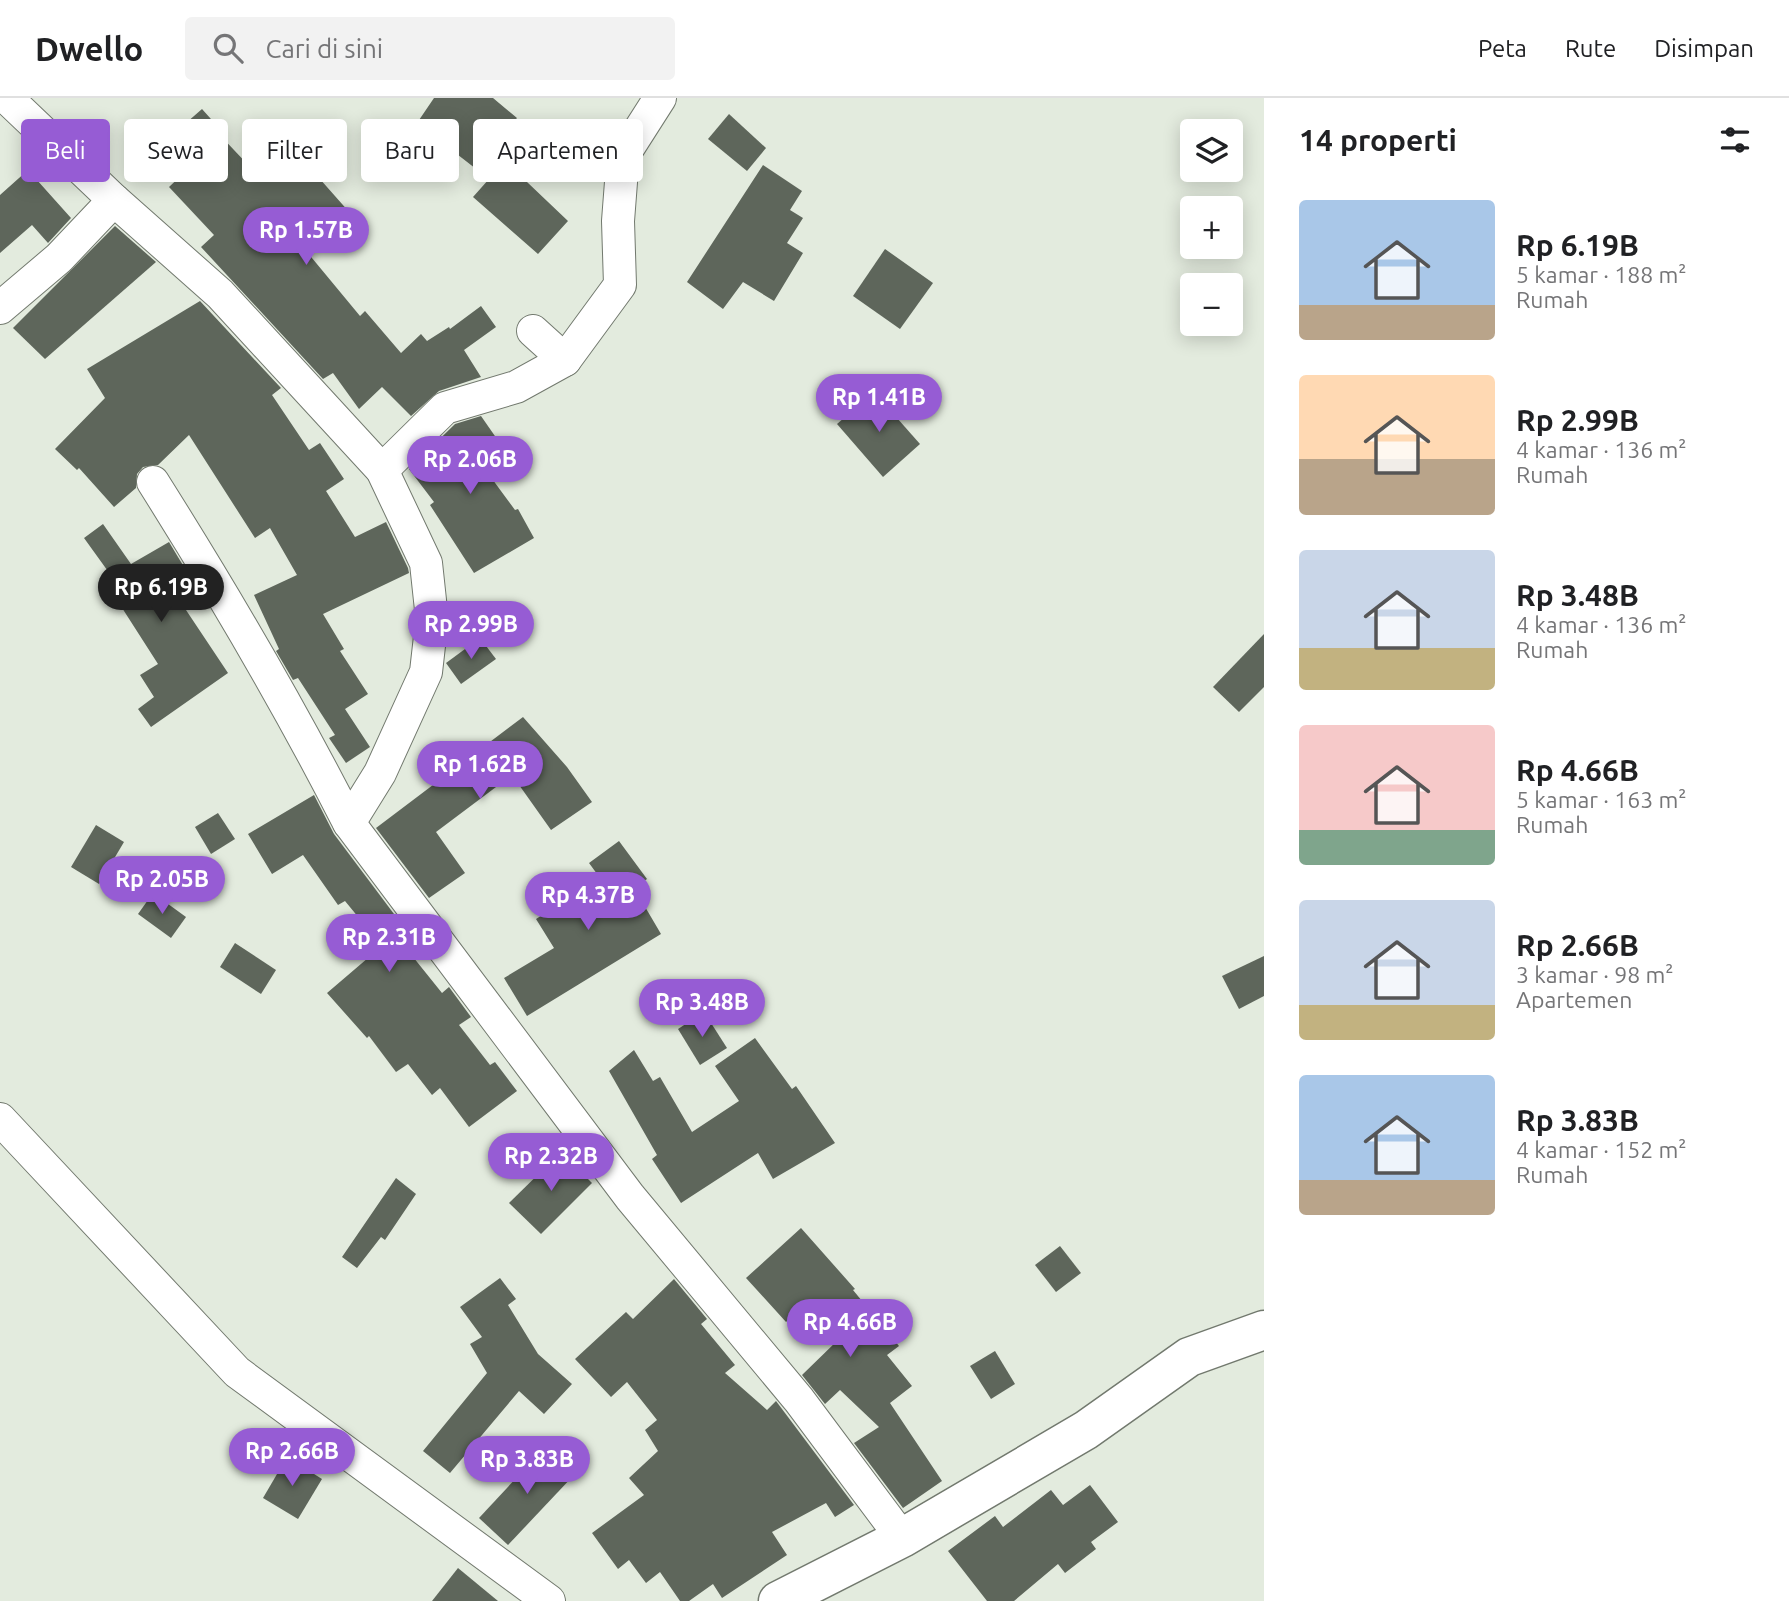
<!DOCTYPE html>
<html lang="id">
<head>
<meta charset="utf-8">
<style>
	:root { --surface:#fff; --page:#f2f2f2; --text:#202124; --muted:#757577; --line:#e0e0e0; --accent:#965cd4 }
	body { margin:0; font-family:Ubuntu,sans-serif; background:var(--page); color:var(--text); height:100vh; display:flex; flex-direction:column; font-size:26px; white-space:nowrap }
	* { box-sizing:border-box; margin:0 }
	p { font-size:23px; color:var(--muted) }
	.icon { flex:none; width:38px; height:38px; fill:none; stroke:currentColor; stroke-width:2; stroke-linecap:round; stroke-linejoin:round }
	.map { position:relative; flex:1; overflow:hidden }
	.details { display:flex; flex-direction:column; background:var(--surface); width:525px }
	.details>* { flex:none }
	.top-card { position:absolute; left:21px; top:21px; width:665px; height:63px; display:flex; gap:14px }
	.controls { position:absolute; left:1180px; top:21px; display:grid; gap:14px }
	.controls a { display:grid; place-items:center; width:63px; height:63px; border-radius:7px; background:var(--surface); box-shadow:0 4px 18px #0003; font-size:35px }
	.price { position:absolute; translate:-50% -60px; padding:0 16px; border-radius:24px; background:var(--accent); color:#fff; font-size:23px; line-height:46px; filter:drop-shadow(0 2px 4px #0008) }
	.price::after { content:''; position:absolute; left:50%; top:42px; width:21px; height:16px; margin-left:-10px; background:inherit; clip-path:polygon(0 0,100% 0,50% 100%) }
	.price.current { background:#222; color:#fff }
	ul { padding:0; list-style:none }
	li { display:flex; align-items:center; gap:21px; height:175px; padding:0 35px }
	li span { display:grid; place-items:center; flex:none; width:196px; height:140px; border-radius:7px; color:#555 }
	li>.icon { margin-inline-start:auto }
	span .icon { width:84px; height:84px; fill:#fffc; stroke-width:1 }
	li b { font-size:30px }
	h2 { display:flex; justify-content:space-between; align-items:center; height:84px; padding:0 35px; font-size:30px }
	.chip { padding:0 24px; border-radius:7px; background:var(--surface); box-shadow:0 4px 18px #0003; font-size:24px; line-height:63px }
	.chip.current { background:var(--accent); color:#fff }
	header { display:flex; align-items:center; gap:42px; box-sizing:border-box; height:98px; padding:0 35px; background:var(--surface); border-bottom:2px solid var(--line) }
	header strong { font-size:33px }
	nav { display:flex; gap:38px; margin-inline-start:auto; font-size:24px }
	.search { width:490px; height:63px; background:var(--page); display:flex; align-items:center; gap:18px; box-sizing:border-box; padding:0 24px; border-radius:7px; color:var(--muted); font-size:26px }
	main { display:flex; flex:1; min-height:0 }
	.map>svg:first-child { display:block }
	.building { fill:#5e665b }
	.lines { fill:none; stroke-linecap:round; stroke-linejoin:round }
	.street-casing { stroke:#72796e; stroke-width:34 }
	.secondary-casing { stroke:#72796e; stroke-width:41 }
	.street { stroke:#fff; stroke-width:32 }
	.secondary { stroke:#fff; stroke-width:38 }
</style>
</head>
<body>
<header>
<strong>Dwello</strong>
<div class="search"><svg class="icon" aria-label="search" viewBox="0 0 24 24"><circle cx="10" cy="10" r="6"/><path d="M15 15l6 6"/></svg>Cari di sini</div>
<nav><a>Peta</a><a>Rute</a><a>Disimpan</a></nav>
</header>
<main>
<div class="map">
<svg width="1264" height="1503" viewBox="0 0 1264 1503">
	<rect width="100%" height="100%" fill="#e3ebde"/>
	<g class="building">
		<path d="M434,0H493L517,20L509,29L547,61L527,84L568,123L538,156L473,99L489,81L417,25Z"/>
		<path d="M202,11L219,30L216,33L252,71L291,24L318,47L304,63L350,115L307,154L360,218L365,213L401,255L421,236L427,243L449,229L450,231L481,208L496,229L464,252L481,279L439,293L411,318L382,289L359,311L333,275L323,281L201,149L214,137L169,89L186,73L162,46Z"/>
		<path d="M729,16L766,50L747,73L708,41Z"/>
		<path d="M763,67L802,93L790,112L803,120L787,145L803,155L774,203L743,184L723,211L687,184Z"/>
		<path d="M28,72L71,120L48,145L32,127L0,155V97Z"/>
		<path d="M115,128L156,164L45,261L13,230Z"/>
		<path d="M885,151L933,185L900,231L853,198Z"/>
		<path d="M200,203L281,290L272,297L309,352L320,345L344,381L326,393L355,439L386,424L408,470L409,475L323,516L344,551L340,553L368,596L345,611L370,649L346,665L329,640L335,637L298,580L293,582L276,553L279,551L254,497L297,477L270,430L255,440L189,337L158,367L143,369L137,376L136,390L114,409L79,370L77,372L55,351L105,300L87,271Z"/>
		<path d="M874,294L920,346L883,379L837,326Z"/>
		<path d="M481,318L497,341L476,359L515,412L518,411L534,440L474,475L430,407L434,404L409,371L455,326Z"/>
		<path d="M103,426L131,466L169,444L196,489L178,500L228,575L151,629L138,611L154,599L140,577L158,566L108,488L115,483L84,440Z"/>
		<path d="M1264,536V589L1239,614L1213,589Z"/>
		<path d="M480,540L496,561L461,586L446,565Z"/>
		<path d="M523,619L567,669L592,704L551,732L512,677L436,734L465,775L429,800L376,730Z"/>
		<path d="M314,697L334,736L406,832L397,839L442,895L449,889L471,919L459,927L490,967L495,964L517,993L469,1029L440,990L432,997L408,966L396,974L369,938L367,940L327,895L382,848L345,803L338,807L303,757L272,776L248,736Z"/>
		<path d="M218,715L235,741L211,756L195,729Z"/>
		<path d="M96,727L124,744L99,786L71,769Z"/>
		<path d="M619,743L647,781L634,790L661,836L527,918L504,880L554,850L536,821L600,780L589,765Z"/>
		<path d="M153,795L186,819L171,840L138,816Z"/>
		<path d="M235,845L276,872L261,896L220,869Z"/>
		<path d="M1264,858V898L1239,911L1222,878Z"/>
		<path d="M704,914L727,950L700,967L678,931Z"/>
		<path d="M755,940L792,991L796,988L835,1045L773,1081L758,1055L681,1105L652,1061L657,1057L609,973L634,952L653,983L660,979L692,1034L739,1003L715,968Z"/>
		<path d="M561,1054L592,1085L541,1136L509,1105Z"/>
		<path d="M396,1080L416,1096L385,1142L381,1139L357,1170L342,1159Z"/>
		<path d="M801,1130L855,1191L853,1192L899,1248L887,1257L912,1288L890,1305L942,1383L903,1410L854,1345L879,1329L840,1292L825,1306L802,1277L840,1240L808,1204L786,1224L746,1180Z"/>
		<path d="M1060,1148L1081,1175L1056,1194L1035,1167Z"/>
		<path d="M500,1180L516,1201L508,1207L538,1256L572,1286L544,1316L519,1293L450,1375L423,1353L487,1275L470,1246L482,1239L460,1209Z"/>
		<path d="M674,1181L707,1221L701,1226L735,1267L725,1275L767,1312L776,1303L854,1407L835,1419L826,1405L772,1434L787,1457L722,1500L713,1486L689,1503H680L660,1474L646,1485L629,1462L618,1471L592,1435L644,1397L629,1380L658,1353L645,1332L657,1322L627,1284L611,1299L575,1261L626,1214L633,1221Z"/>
		<path d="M995,1253L1015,1286L991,1301L970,1268Z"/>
		<path d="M545,1349L574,1377L508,1447L479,1420Z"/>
		<path d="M287,1359L322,1381L298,1421L263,1400Z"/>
		<path d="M1090,1387L1118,1424L1091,1444L1096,1451L1065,1475L1058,1466L1014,1503H987L948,1453L995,1418L1003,1429L1051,1392L1063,1407Z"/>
		<path d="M458,1470L498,1503H432Z"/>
	</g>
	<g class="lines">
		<g class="street-casing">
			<g id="street">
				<path d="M7,0L114,102L220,196L382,372L426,465L432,521L426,574L380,675L349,725L630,1099L799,1302L902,1440"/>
				<path d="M0,210L59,160L114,102"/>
				<path d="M533,233L565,262"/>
				<path d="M382,372L445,310L516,289L565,262L620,187L618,123L623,58L660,0"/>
				<path d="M153,384C223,495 289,607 349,725"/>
				<path d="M0,1021L237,1274L549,1503"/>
			</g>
		</g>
		<g class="secondary-casing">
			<path id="secondary" d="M778,1503L902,1440L1086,1332L1189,1259L1264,1232"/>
		</g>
		<use href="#street" class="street"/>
		<use href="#secondary" class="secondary"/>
	</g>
</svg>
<div class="controls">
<a><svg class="icon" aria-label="layers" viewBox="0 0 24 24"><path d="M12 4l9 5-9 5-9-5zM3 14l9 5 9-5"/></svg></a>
<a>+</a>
<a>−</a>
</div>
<b class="price" style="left:306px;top:169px">Rp 1.57B</b>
<b class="price" style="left:879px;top:336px">Rp 1.41B</b>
<b class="price" style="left:470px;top:398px">Rp 2.06B</b>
<b class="price current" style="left:161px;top:526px">Rp 6.19B</b>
<b class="price" style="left:471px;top:563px">Rp 2.99B</b>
<b class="price" style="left:480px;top:703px">Rp 1.62B</b>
<b class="price" style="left:162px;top:818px">Rp 2.05B</b>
<b class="price" style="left:588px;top:834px">Rp 4.37B</b>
<b class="price" style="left:389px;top:876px">Rp 2.31B</b>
<b class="price" style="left:702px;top:941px">Rp 3.48B</b>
<b class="price" style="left:551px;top:1095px">Rp 2.32B</b>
<b class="price" style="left:850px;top:1261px">Rp 4.66B</b>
<b class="price" style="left:292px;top:1390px">Rp 2.66B</b>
<b class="price" style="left:527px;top:1398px">Rp 3.83B</b>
<div class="top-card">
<a class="chip current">Beli</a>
<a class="chip">Sewa</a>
<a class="chip">Filter</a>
<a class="chip">Baru</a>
<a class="chip">Apartemen</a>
</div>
</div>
<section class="details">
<h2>14 properti<svg class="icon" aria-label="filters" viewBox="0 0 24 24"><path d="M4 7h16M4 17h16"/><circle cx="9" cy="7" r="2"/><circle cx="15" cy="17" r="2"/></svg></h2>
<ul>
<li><span style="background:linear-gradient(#a9c7e8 75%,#b9a48a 0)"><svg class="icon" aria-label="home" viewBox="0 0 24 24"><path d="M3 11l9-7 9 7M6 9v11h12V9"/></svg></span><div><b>Rp 6.19B</b><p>5 kamar · 188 m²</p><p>Rumah</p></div></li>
<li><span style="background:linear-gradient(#ffd9b3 60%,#b9a48a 0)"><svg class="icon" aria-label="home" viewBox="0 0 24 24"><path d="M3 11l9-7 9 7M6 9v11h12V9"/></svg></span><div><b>Rp 2.99B</b><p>4 kamar · 136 m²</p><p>Rumah</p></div></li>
<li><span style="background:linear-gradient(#c9d6e8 70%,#c2b280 0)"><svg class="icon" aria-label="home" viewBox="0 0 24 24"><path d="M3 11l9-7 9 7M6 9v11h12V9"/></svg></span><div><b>Rp 3.48B</b><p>4 kamar · 136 m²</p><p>Rumah</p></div></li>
<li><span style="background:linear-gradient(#f6c9c9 75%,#7fa58c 0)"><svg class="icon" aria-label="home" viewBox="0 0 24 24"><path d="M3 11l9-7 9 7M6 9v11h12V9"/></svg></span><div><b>Rp 4.66B</b><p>5 kamar · 163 m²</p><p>Rumah</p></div></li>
<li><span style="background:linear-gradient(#c9d6e8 75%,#c2b280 0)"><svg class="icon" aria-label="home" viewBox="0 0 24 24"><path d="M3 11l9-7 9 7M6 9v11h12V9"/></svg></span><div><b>Rp 2.66B</b><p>3 kamar · 98 m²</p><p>Apartemen</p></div></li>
<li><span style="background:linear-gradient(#a9c7e8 75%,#b9a48a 0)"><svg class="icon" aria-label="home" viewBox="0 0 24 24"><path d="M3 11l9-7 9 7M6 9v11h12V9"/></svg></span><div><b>Rp 3.83B</b><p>4 kamar · 152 m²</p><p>Rumah</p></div></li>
</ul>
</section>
</main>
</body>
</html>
